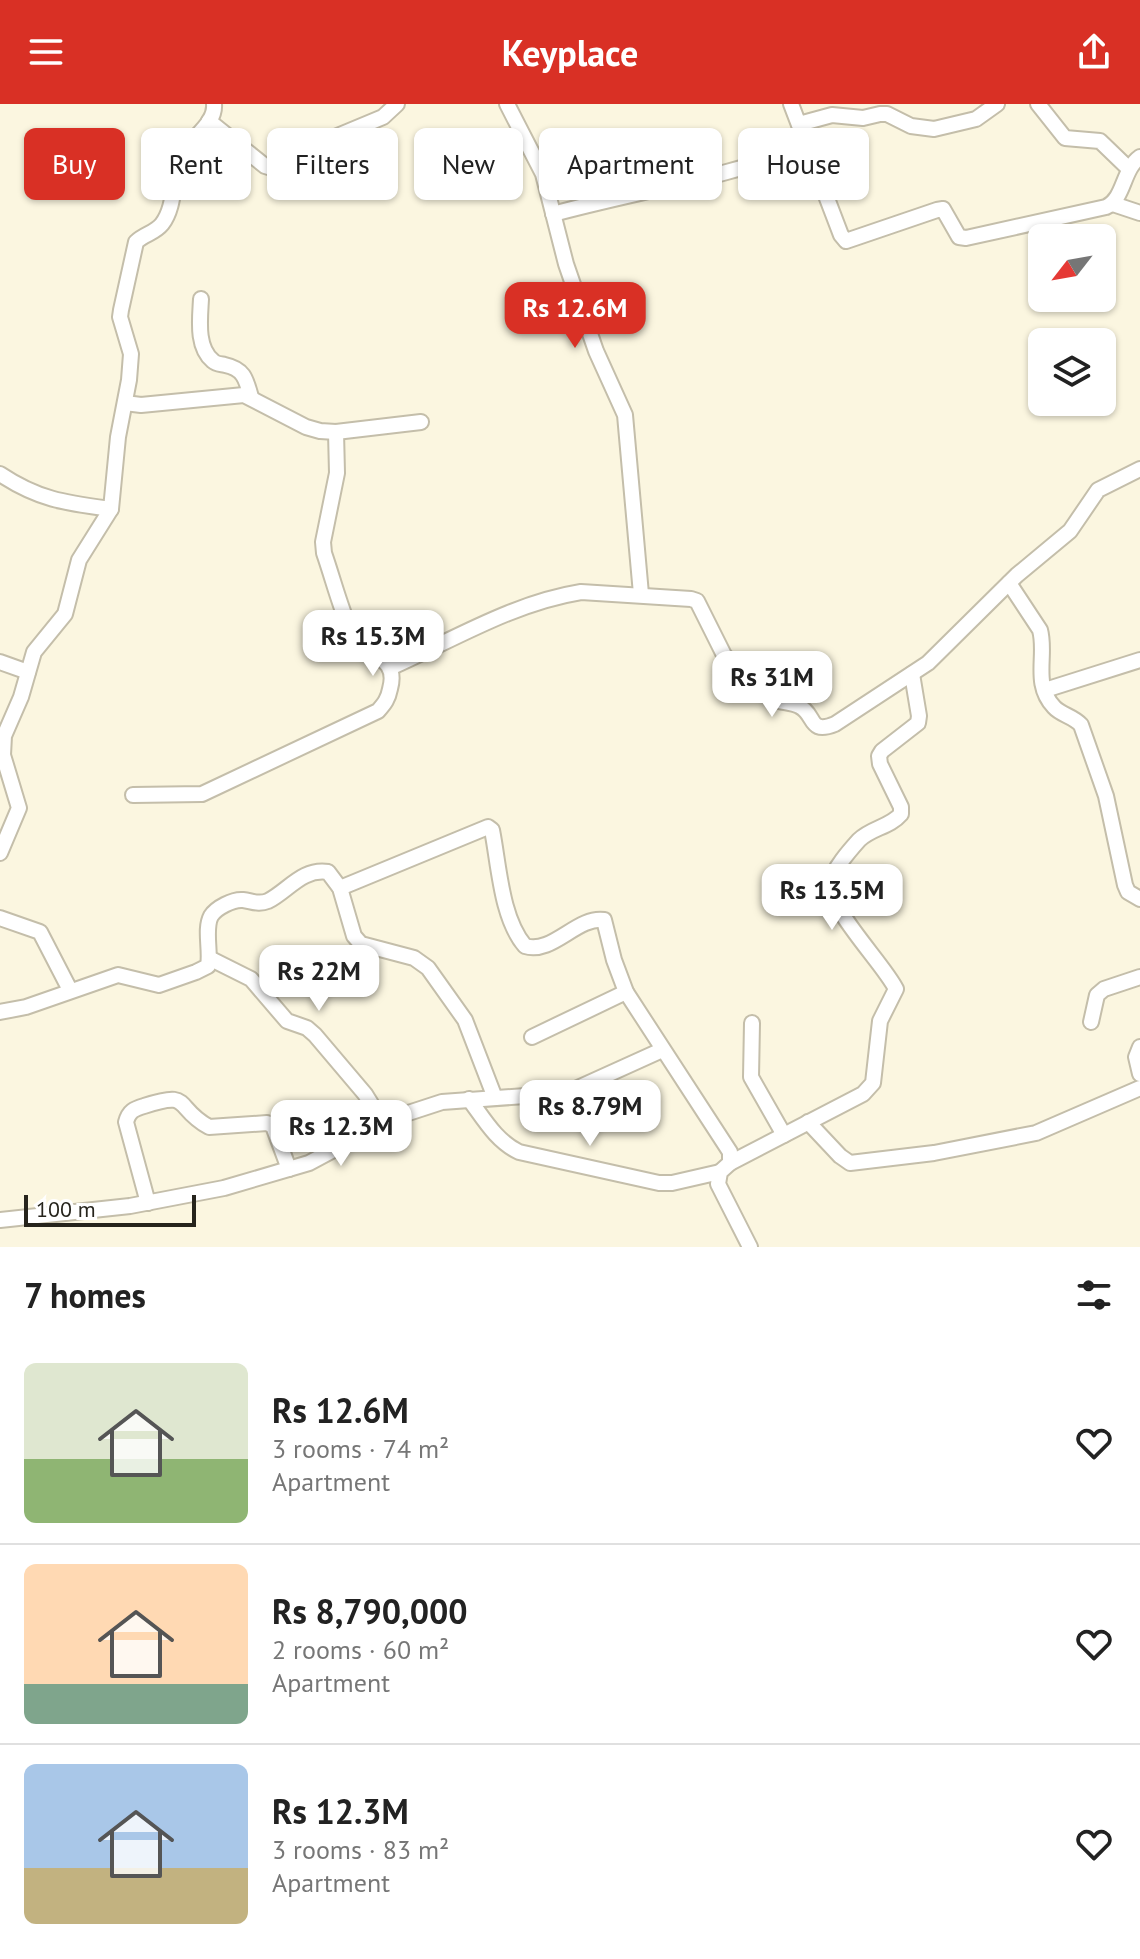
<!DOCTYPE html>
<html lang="en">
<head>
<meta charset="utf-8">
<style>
	:root { --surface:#fff; --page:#f6f6f6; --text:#222; --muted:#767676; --line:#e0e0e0; --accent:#d93025 }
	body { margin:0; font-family:"PT Sans",sans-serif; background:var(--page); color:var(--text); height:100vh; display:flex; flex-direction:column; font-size:30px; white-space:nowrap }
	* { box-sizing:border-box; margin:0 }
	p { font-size:26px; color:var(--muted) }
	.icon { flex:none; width:44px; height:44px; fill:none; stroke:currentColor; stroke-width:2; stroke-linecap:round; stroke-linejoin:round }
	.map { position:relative; height:1143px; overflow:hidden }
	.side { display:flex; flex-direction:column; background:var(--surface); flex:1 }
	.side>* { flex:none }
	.banner { position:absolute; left:24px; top:24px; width:1092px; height:72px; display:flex; gap:16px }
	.needle { width:52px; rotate:239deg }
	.controls { position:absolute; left:1028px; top:120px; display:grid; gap:16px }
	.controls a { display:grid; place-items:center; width:88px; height:88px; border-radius:12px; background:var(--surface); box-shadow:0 2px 6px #0004; font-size:40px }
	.scale { position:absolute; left:24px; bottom:20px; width:172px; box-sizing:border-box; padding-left:8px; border:4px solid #26241c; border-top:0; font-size:22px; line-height:28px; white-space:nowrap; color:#26241c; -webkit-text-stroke:6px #fff; paint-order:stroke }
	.price { position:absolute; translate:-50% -68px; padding:0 18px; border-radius:16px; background:#fff; color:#222; font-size:26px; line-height:52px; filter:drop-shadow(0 2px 4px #0008) }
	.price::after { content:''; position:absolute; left:50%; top:48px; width:24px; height:18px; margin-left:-12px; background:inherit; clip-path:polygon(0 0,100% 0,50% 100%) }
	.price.selected { background:var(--accent); color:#fff }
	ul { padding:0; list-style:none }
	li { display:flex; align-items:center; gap:24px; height:200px; padding:0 24px }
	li+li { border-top:2px solid var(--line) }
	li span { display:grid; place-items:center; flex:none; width:224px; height:160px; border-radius:12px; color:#555 }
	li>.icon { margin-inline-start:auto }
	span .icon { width:96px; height:96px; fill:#fffc; stroke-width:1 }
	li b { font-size:34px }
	h2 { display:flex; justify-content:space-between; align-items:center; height:96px; padding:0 24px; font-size:34px }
	.tag { padding:0 28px; border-radius:12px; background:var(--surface); box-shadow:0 2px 6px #0004; font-size:28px; line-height:72px }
	.tag.selected { background:var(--accent); color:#fff }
	header { display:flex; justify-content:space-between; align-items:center; height:104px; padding:0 24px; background:var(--accent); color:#fff; font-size:36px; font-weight:800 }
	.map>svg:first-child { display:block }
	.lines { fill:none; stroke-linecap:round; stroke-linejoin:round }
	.minor-casing { stroke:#c4beaa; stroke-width:18 }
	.minor { stroke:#fff; stroke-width:14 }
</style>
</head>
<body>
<header><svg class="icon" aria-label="menu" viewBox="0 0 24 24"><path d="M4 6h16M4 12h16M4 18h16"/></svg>Keyplace<svg class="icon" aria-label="share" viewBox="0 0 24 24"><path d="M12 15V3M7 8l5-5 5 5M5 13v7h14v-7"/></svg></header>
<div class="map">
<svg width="1140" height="1143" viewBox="0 0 1140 1143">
	<rect width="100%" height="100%" fill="#fbf6e0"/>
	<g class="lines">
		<g class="minor-casing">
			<g id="minor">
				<path d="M507,0L543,70L566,160L596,247L625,311L641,490"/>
				<path d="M791,0L841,131L846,137L937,106L943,105L959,133L966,134L1106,103C1125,94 1122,66 1140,53"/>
				<path d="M1038,0L1065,34L1100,37L1128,64"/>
				<path d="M209,17L265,62L278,66L314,52L335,33L383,13L397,0"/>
				<path d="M799,20L832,11L863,14L880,10H887L911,22L934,25L976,15L997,0"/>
				<path d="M1113,100L1140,109"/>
				<path d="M553,110C638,87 725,74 808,42"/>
				<path d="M201,195C200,215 196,243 213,257C216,260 220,260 225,261C244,265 246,275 251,293"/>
				<path d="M125,299L141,301L244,291L306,323L320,327L336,328L421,318"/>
				<path d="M0,370C39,396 66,399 111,405"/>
				<path d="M1009,479L1040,526C1047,551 1032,580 1054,603C1061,611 1073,612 1081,621L1106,692L1125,781L1128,788L1140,795"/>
				<path d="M0,558L28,568"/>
				<path d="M390,564C453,536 513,499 581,488L691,495L697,497L724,551L730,557L757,559C766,570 766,583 773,595C782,599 791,598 799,602C816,610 808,631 835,620L928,559L1017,471L1070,427L1098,386L1140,365"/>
				<path d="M1045,586L1140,556"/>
				<path d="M133,691L202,690L378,607C385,599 388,595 390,585C400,549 362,554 351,528C340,503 333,475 324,449L323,438L337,369L336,328"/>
				<path d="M0,749L19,704L3,651L4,632L21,593L34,548L65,510L79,456L111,405L118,333L129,276L131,250L120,213L121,206L136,138C144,130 155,129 162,120C176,102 172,73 181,53C189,34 216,21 214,0"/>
				<path d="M340,784L488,723L492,726C499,761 501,814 525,842C552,851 577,812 604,816L614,856L626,888L730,1048V1059L720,1068L718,1080L750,1143"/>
				<path d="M0,814L40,828L70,886"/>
				<path d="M209,854L251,875L287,917L307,924L315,931L365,990L383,1019"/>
				<path d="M0,908L26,903L118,871L159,881L196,868L208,862C211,847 204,825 211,812C216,804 233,795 243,796C252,797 258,801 268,797C288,787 302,764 328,768L340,784L354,832L361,840L414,854L428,864L465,916L495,994"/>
				<path d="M1091,918L1097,891L1104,885L1140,873"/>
				<path d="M752,919L751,973L784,1031"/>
				<path d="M532,933L626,888"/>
				<path d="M1140,943L1136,953L1140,970"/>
				<path d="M469,995C484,1015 496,1037 519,1048L659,1079H672L720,1068"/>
				<path d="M808,1018L840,1052L850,1059L934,1049L1036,1029L1140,984"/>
				<path d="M730,1059L863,990L873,979L880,917L896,885C884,860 827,804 831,778C833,765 850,746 859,736C871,724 890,723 901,710V703L880,660L879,652L882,647L918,619L919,612L912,570"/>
				<path d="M148,1099L126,1018C129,1007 134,1005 144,1002C193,986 173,1003 209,1023L267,1019L273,1022L289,1065"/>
				<path d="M0,1116L130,1102L224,1084L309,1059L393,1014L442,998L567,989L662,946"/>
			</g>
		</g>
		<use href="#minor" class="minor"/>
	</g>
</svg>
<div class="controls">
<a><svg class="needle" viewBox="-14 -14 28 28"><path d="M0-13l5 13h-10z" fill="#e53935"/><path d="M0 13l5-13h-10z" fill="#767676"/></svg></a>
<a><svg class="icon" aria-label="layers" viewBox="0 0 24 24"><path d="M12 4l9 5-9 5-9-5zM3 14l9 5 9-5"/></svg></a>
</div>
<div class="scale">100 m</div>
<b class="price selected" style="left:575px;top:246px">Rs 12.6M</b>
<b class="price" style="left:373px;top:574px">Rs 15.3M</b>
<b class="price" style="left:772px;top:615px">Rs 31M</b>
<b class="price" style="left:832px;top:828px">Rs 13.5M</b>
<b class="price" style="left:319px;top:909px">Rs 22M</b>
<b class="price" style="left:590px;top:1044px">Rs 8.79M</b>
<b class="price" style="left:341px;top:1064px">Rs 12.3M</b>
<div class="banner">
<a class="tag selected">Buy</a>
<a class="tag">Rent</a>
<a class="tag">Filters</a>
<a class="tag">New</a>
<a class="tag">Apartment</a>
<a class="tag">House</a>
</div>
</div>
<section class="side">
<h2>7 homes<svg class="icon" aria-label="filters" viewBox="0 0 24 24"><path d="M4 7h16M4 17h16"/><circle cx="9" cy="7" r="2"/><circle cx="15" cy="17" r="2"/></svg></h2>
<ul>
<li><span style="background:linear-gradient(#dfe7d0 60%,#8fb573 0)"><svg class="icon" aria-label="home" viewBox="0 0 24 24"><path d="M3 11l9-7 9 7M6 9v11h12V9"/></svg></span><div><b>Rs 12.6M</b><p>3 rooms · 74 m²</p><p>Apartment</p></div><svg class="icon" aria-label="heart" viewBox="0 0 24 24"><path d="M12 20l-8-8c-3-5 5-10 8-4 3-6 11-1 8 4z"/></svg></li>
<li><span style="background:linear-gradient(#ffd9b3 75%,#7fa58c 0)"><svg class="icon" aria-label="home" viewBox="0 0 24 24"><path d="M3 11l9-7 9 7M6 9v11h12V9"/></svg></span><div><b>Rs 8,790,000</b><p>2 rooms · 60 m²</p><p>Apartment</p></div><svg class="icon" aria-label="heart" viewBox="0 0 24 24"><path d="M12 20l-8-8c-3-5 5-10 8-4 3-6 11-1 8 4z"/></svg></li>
<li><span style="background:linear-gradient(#a9c7e8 65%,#c2b280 0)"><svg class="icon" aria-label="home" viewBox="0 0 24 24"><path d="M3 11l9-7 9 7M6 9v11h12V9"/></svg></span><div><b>Rs 12.3M</b><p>3 rooms · 83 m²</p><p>Apartment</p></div><svg class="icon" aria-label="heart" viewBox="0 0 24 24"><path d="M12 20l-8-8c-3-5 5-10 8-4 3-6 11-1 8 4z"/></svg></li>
</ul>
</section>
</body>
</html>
